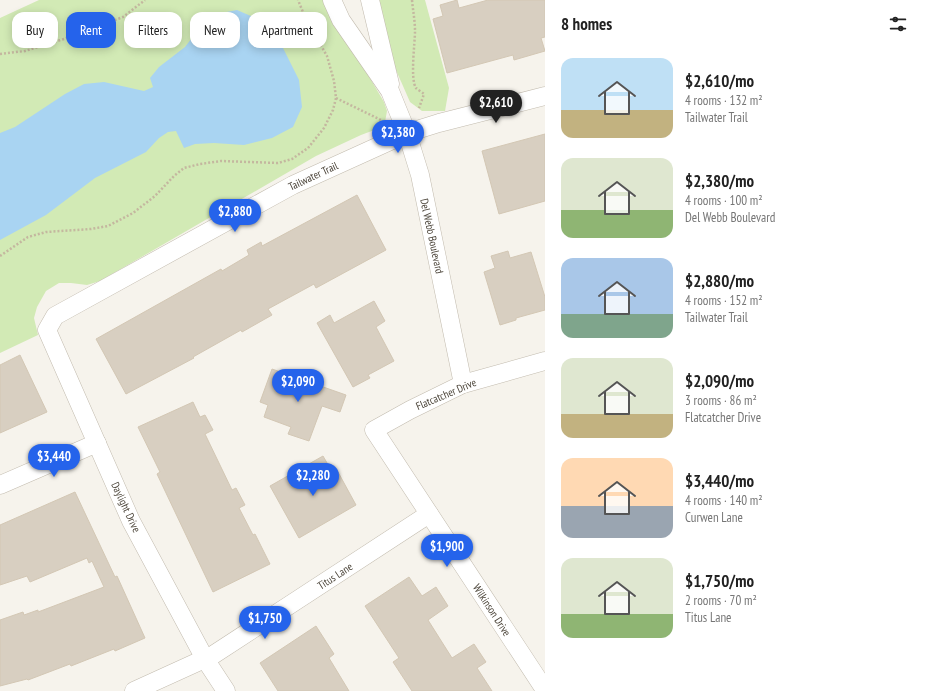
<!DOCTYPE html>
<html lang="en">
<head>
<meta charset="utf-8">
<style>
	:root { --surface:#fff; --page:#f6f6f6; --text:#222; --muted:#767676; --accent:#2563eb }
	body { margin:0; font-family:"PT Sans Narrow",sans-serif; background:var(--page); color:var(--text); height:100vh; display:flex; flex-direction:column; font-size:15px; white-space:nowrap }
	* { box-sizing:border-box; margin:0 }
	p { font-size:13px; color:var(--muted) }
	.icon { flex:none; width:22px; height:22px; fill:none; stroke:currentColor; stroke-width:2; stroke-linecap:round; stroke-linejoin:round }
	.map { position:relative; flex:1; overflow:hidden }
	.side { display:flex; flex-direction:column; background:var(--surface); width:380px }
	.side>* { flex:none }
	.banner { position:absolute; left:12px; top:12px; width:380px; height:36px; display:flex; gap:8px }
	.price { position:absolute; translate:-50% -34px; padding:0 9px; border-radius:14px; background:var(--accent); color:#fff; font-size:13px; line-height:26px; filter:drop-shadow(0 1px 2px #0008) }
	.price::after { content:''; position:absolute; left:50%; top:24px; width:12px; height:9px; margin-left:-6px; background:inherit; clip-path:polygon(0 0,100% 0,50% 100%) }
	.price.active { background:#222; color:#fff }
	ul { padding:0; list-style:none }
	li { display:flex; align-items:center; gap:12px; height:100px; padding:0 16px }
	li span { display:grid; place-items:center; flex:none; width:112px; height:80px; border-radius:12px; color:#555 }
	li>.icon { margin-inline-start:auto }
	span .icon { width:48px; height:48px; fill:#fffc; stroke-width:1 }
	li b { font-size:17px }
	h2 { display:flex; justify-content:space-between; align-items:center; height:48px; padding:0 16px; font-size:17px }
	.pill { padding:0 14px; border-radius:12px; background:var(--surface); box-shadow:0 2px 10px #0003; font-size:14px; line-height:36px }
	.pill.active { background:var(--accent); color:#fff }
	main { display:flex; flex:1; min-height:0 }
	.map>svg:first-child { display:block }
	.green { fill:#d2eab5 }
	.water { fill:#a9d4f2 }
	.building { fill:#d8cfc1; stroke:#d3c7b4 }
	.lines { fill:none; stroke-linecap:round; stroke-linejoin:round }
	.street-casing { stroke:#c2bbae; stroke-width:19 }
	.path { stroke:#c4b79f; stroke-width:2.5; stroke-dasharray:2 2; stroke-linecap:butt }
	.street { stroke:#fff; stroke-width:18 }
	.labels { text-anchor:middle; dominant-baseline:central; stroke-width:4; stroke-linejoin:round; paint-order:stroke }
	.street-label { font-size:11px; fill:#4b4439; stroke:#fff }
</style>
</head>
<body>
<main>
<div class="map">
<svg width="545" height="691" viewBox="0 0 545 691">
	<rect width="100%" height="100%" fill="#f6f3ec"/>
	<g class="green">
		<path d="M39,0H324L384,102L387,111L385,122L377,129L361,135L316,156L100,281L87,285L71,283H59L46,291L37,307L34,318L38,335L0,353V18Z"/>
		<path d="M377,0H425L449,88L445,111H422L410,102L392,61Z"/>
	</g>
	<path class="water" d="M237,10L265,22L283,48L299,80L302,107L293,127L272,138L244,145L214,143L195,144L184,148L176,131L168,132L159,138L146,152L95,178L46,215L0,240V133L15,127L65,94L84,84L104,82L144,91L153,87L150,78L159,67L185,47L198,30L204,21L216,14Z"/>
	<g class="building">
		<path d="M457,0L459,8L488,0H545V37L541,38L545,51L514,60L513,55L447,73L433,19L443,16L440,5Z"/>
		<path d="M545,134V201L499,214L482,151Z"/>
		<path d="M357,195L386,250L316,288L314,284L268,309L272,315L242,332L241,330L193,357L194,358L126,394L96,339L221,269L222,271L249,255L247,250L261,242L262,246Z"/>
		<path d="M508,251L510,258L531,252L545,297V310L516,318V320L500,325L484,272L495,268L491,256Z"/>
		<path d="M374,301L385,321L376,327L394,361L368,375L370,378L353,387L317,323L330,315L334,323Z"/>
		<path d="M20,355L47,412L0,433V365Z"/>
		<path d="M272,369L346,395L340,412L322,406L309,441L288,434L291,427L264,417L268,405L260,402Z"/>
		<path d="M193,402L200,417L205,415L213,430L205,434L232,490L236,488L245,505L239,508L253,535L255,534L270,564L213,592L157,474L160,472L138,427Z"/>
		<path d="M323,456L334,475L338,472L356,505L299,538L270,486Z"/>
		<path d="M75,492L115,577L117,576L145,638L115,651L114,649L71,666L70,664L28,680L27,679L0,686V620L23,612L24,615L38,610V612L104,587L92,561L89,563L87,558L30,582L27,576L0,585V525Z"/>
		<path d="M409,577L422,596L436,587L448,606L428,620L452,658L474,644L486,662L477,668L492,691H412L393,662L399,658L365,606Z"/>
		<path d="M316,626L334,654L329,658L349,691H278L260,663Z"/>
	</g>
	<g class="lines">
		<g class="street-casing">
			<g id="street">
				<path d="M332,0L341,20L390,91L407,133L420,175L463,384"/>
				<path d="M370,0L390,84"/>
				<path d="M545,361L463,384L410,410L374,430L545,690"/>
				<path d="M0,485L97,443"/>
				<path d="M134,691L213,655L429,514"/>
				<path d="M226,691L205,659L131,521L47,330L55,316L293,185L390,141L407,133L439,123L545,96"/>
			</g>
		</g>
		<g class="path">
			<path d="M412,0C413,11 415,21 415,31C415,43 410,79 416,88C418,90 422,92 424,94L419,108"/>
			<path d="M0,54L25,51L64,39L123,17L145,0"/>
			<path d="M336,98L383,121"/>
			<path d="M0,256L28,237L46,232L91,229L108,226L133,213L155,196L174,176L184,168L200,164L221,161L278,163L292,159L308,148L324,128L333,110L336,98L334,81L327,56L305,17L298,0"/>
		</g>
		<use href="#street" class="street"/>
	</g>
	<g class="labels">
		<g class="street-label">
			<text transform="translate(313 176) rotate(-25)">Tailwater Trail</text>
			<text transform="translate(432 236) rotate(78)">Del Webb Boulevard</text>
			<text transform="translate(446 394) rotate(-23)">Flatcatcher Drive</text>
			<text transform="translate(126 507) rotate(65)">Daylight Drive</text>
			<text transform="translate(335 576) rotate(-33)">Titus Lane</text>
			<text transform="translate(492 610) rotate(57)">Wilkinson Drive</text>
		</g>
	</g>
</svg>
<b class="price active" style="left:496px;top:124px">$2,610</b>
<b class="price" style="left:398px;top:154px">$2,380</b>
<b class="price" style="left:235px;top:233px">$2,880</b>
<b class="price" style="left:298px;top:403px">$2,090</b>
<b class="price" style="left:54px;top:478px">$3,440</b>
<b class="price" style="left:313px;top:497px">$2,280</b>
<b class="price" style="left:447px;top:568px">$1,900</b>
<b class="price" style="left:265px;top:640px">$1,750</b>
<div class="banner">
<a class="pill">Buy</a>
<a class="pill active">Rent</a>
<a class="pill">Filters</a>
<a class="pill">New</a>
<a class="pill">Apartment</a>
</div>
</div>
<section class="side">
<h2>8 homes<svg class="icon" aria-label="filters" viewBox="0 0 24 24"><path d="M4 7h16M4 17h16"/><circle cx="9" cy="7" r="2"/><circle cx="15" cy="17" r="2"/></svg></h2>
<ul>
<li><span style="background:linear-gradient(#bfe0f5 65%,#c2b280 0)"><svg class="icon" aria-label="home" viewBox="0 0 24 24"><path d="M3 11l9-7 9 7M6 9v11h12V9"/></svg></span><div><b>$2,610/mo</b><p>4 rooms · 132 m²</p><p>Tailwater Trail</p></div></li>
<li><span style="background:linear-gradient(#dfe7d0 65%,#8fb573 0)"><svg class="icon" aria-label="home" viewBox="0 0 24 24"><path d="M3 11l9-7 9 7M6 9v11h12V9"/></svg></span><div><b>$2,380/mo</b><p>4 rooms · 100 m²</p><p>Del Webb Boulevard</p></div></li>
<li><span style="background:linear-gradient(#a9c7e8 70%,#7fa58c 0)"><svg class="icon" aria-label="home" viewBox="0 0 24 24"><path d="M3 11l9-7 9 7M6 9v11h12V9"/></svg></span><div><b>$2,880/mo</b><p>4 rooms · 152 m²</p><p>Tailwater Trail</p></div></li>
<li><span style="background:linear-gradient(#dfe7d0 70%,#c2b280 0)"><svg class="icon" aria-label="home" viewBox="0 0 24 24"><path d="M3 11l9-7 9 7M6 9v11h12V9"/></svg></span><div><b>$2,090/mo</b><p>3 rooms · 86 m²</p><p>Flatcatcher Drive</p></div></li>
<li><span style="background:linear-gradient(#ffd9b3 60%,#9aa5b1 0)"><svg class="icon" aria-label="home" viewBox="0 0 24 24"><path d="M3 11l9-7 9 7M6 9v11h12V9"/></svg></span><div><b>$3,440/mo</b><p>4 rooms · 140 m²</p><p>Curwen Lane</p></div></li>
<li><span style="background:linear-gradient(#dfe7d0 70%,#8fb573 0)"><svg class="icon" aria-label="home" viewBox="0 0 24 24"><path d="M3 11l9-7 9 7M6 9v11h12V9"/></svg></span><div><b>$1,750/mo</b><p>2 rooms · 70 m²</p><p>Titus Lane</p></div></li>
</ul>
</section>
</main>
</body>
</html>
